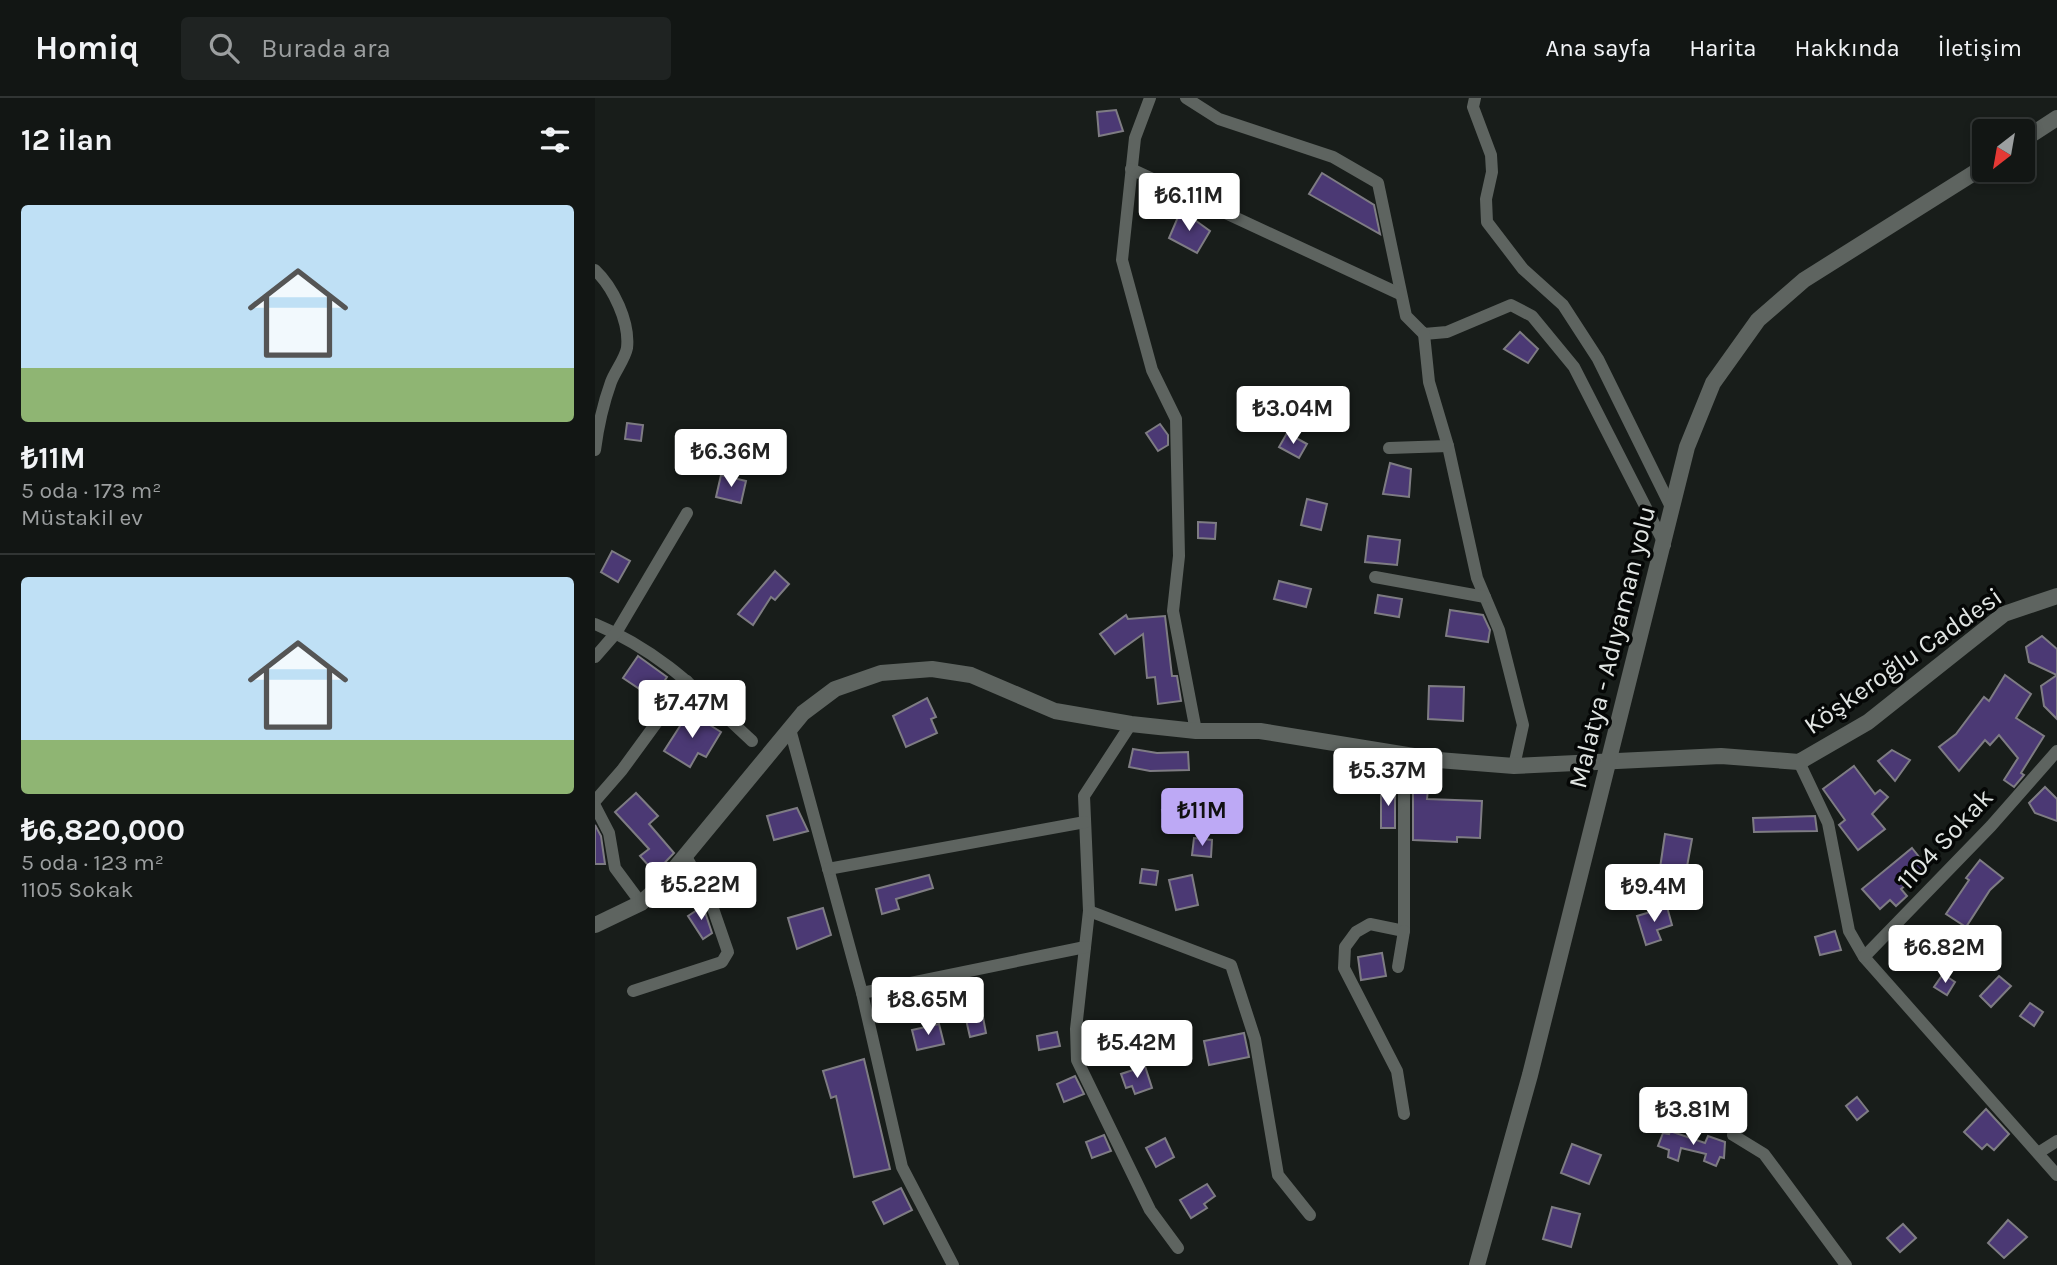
<!DOCTYPE html>
<html lang="tr">
<head>
<meta charset="utf-8">
<style>
	:root { --surface:#121614; --page:#1f2322; --text:#f1f3f6; --muted:#9c9fa0; --line:#313534; --accent:#bda9f5 }
	body { margin:0; font-family:Karla,sans-serif; background:var(--page); color:var(--text); height:100vh; display:flex; flex-direction:column; font-size:26px; white-space:nowrap }
	* { box-sizing:border-box; margin:0 }
	p { font-size:23px; color:var(--muted) }
	.icon { flex:none; width:38px; height:38px; fill:none; stroke:currentColor; stroke-width:2; stroke-linecap:round; stroke-linejoin:round }
	.map { position:relative; flex:1; overflow:hidden }
	.panel { display:flex; flex-direction:column; background:var(--surface); width:595px }
	.panel>* { flex:none }
	.needle { width:46px; rotate:211deg }
	.buttons { position:absolute; left:1377px; top:21px; display:grid; gap:14px }
	.buttons a { display:grid; place-items:center; width:63px; height:63px; border-radius:7px; background:var(--surface); box-shadow:0 4px 10px #0003,0 0 0 2px var(--line); font-size:35px }
	.price { position:absolute; translate:-50% -60px; padding:0 16px; border-radius:7px; background:#fff; color:#222; font-size:23px; line-height:46px; filter:drop-shadow(0 2px 4px #0008) }
	.price::after { content:''; position:absolute; left:50%; top:42px; width:21px; height:16px; margin-left:-10px; background:inherit; clip-path:polygon(0 0,100% 0,50% 100%) }
	.price.active { background:var(--accent); color:#111 }
	ul { padding:0; list-style:none }
	li { display:grid; align-content:center; gap:14px; height:371px; padding:0 21px }
	li+li { border-top:2px solid var(--line) }
	li span { display:grid; place-items:center; height:217px; border-radius:7px; color:#555 }
	li>.icon { margin-inline-start:auto }
	span .icon { width:126px; height:126px; fill:#fffc; stroke-width:1 }
	li b { font-size:30px }
	h2 { display:flex; justify-content:space-between; align-items:center; height:84px; padding:0 21px; font-size:30px }
	header { display:flex; align-items:center; gap:42px; box-sizing:border-box; height:98px; padding:0 35px; background:var(--surface); border-bottom:2px solid var(--line) }
	header strong { font-size:33px }
	nav { display:flex; gap:38px; margin-inline-start:auto; font-size:24px }
	.search { width:490px; height:63px; background:var(--page); display:flex; align-items:center; gap:18px; box-sizing:border-box; padding:0 24px; border-radius:7px; color:var(--muted); font-size:26px }
	main { display:flex; flex:1; min-height:0 }
	.map>svg:first-child { display:block }
	.building { fill:#4b3974; stroke:#7e7c83; stroke-width:2 }
	.lines { fill:none; stroke-linecap:round; stroke-linejoin:round }
	.street { stroke:#5e6460; stroke-width:12 }
	.secondary { stroke:#5e6460; stroke-width:16 }
	.labels { text-anchor:middle; dominant-baseline:central; stroke-width:7; stroke-linejoin:round; paint-order:stroke }
	.street-label { font-size:26px; fill:#e1e5e3; stroke:#050706 }
</style>
</head>
<body>
<header>
<strong>Homiq</strong>
<div class="search"><svg class="icon" aria-label="search" viewBox="0 0 24 24"><circle cx="10" cy="10" r="6"/><path d="M15 15l6 6"/></svg>Burada ara</div>
<nav><a>Ana sayfa</a><a>Harita</a><a>Hakkında</a><a>İletişim</a></nav>
</header>
<main>
<section class="panel">
<h2>12 ilan<svg class="icon" aria-label="filters" viewBox="0 0 24 24"><path d="M4 7h16M4 17h16"/><circle cx="9" cy="7" r="2"/><circle cx="15" cy="17" r="2"/></svg></h2>
<ul>
<li><span style="background:linear-gradient(#bfe0f5 75%,#8fb573 0)"><svg class="icon" aria-label="home" viewBox="0 0 24 24"><path d="M3 11l9-7 9 7M6 9v11h12V9"/></svg></span><div><b>₺11M</b><p>5 oda · 173 m²</p><p>Müstakil ev</p></div></li>
<li><span style="background:linear-gradient(#bfe0f5 75%,#8fb573 0)"><svg class="icon" aria-label="home" viewBox="0 0 24 24"><path d="M3 11l9-7 9 7M6 9v11h12V9"/></svg></span><div><b>₺6,820,000</b><p>5 oda · 123 m²</p><p>1105 Sokak</p></div></li>
</ul>
</section>
<div class="map">
<svg width="1462" height="1167" viewBox="0 0 1462 1167">
	<rect width="100%" height="100%" fill="#181d1a"/>
	<g class="building">
		<path d="M521,12L528,33L504,38L502,14Z"/>
		<path d="M727,75L779,107L785,136L714,96Z"/>
		<path d="M586,112L615,133L602,155L574,140Z"/>
		<path d="M925,234L943,251L933,265L909,251Z"/>
		<path d="M32,325L48,327L46,343L30,341Z"/>
		<path d="M565,326L573,337V347L563,353L551,335Z"/>
		<path d="M692,335L712,346L704,360L684,349Z"/>
		<path d="M795,365L816,371L814,399L788,396Z"/>
		<path d="M126,377L151,383L146,405L121,399Z"/>
		<path d="M712,401L732,406L726,432L706,427Z"/>
		<path d="M603,424L621,425L620,441L603,440Z"/>
		<path d="M773,438L805,442L802,467L770,464Z"/>
		<path d="M17,453L35,463L23,484L6,474Z"/>
		<path d="M180,473L194,486L180,502L176,499L158,527L143,516Z"/>
		<path d="M684,483L716,491L711,509L679,501Z"/>
		<path d="M783,497L807,501L804,519L780,515Z"/>
		<path d="M855,512L888,517L895,532L893,544L851,538Z"/>
		<path d="M531,517L533,521L570,518L577,578H582L586,603L563,606L560,579L552,580L548,536L520,556L505,536Z"/>
		<path d="M1447,538L1462,551V621L1449,608L1446,588L1462,577L1434,564L1431,549Z"/>
		<path d="M43,558L72,579L58,600L28,580Z"/>
		<path d="M1410,577L1436,596L1421,620L1449,638L1426,675L1429,677L1419,689L1409,682L1423,660L1404,637L1395,647L1390,642L1364,673L1344,649L1361,636L1389,599L1394,603Z"/>
		<path d="M834,588L869,589L868,623L833,621Z"/>
		<path d="M332,600L341,619L336,621L342,635L311,649L298,618Z"/>
		<path d="M94,614L126,634L111,659L103,655L95,669L69,653Z"/>
		<path d="M538,651L562,655L593,654L594,672L555,673L534,669Z"/>
		<path d="M1297,652L1315,662L1300,683L1283,663Z"/>
		<path d="M751,663L777,666L774,693L748,689Z"/>
		<path d="M1259,668L1280,696L1285,692L1293,699L1277,716L1290,731L1263,752L1244,727L1250,722L1228,691Z"/>
		<path d="M818,671L835,672L832,701L887,703L885,740L862,739V744L818,742Z"/>
		<path d="M1450,689L1462,701V723L1440,715L1434,705Z"/>
		<rect x="786" y="691" width="14" height="39"/>
		<path d="M41,695L63,718L54,726L79,755L60,775L45,758L54,751L20,714Z"/>
		<path d="M590,706L594,722L571,728L567,712Z"/>
		<path d="M202,710L213,733L179,742L172,718Z"/>
		<path d="M1220,718L1222,733L1159,734L1158,720Z"/>
		<path d="M0,727L6,738L10,766H0Z"/>
		<path d="M1070,736L1097,741L1091,774L1065,770Z"/>
		<path d="M599,740L617,742L616,759L597,757Z"/>
		<path d="M1317,750L1333,770L1306,791L1312,798L1301,808L1295,802L1285,811L1267,791Z"/>
		<path d="M1385,762L1408,780L1395,792L1371,829L1351,816L1374,782L1371,780Z"/>
		<path d="M547,771L563,773L561,787L545,785Z"/>
		<path d="M334,777L338,790L301,801L304,811L287,816L281,791Z"/>
		<path d="M597,777L603,807L581,812L574,782Z"/>
		<path d="M108,808L117,835L108,841L93,818Z"/>
		<path d="M1072,809L1077,827L1062,832L1066,842L1051,847L1042,818Z"/>
		<path d="M228,810L236,837L202,851L193,820Z"/>
		<path d="M1240,833L1246,852L1225,857L1220,839Z"/>
		<path d="M787,855L791,878L766,882L763,859Z"/>
		<path d="M1348,876L1360,884L1352,897L1339,889Z"/>
		<path d="M1404,878L1416,888L1396,909L1385,898Z"/>
		<path d="M1435,905L1448,914L1439,928L1425,918Z"/>
		<path d="M387,914L391,935L375,939L370,917Z"/>
		<path d="M538,924L541,941L513,946L509,930Z"/>
		<path d="M344,926L349,946L322,952L317,932Z"/>
		<path d="M462,934L465,948L444,952L442,938Z"/>
		<path d="M649,935L654,959L614,967L609,943Z"/>
		<path d="M269,961L295,1071L259,1079L241,998L236,1000L228,973Z"/>
		<path d="M550,968L557,990L540,996L537,988L531,990L526,976Z"/>
		<path d="M480,978L489,996L469,1004L462,986Z"/>
		<path d="M1262,999L1273,1013L1262,1022L1251,1008Z"/>
		<path d="M1391,1011L1414,1036L1399,1052L1392,1046L1387,1051L1369,1034Z"/>
		<path d="M1075,1033L1110,1045L1113,1038L1130,1044L1129,1060L1125,1059L1121,1068L1109,1063L1111,1056L1086,1050L1083,1063L1073,1059L1074,1052L1063,1048L1068,1035L1074,1036Z"/>
		<path d="M509,1037L516,1053L497,1060L491,1044Z"/>
		<path d="M570,1040L579,1059L561,1069L551,1050Z"/>
		<path d="M977,1046L1006,1057L994,1086L966,1075Z"/>
		<path d="M612,1086L620,1098L609,1106L612,1110L596,1120L585,1102Z"/>
		<path d="M306,1090L317,1112L289,1126L278,1104Z"/>
		<path d="M957,1109L985,1116L976,1149L948,1141Z"/>
		<path d="M1413,1122L1432,1139L1409,1160L1393,1145Z"/>
		<path d="M1308,1126L1321,1140L1305,1154L1292,1140Z"/>
	</g>
	<g class="lines">
		<g class="street">
			<path d="M555,0L540,40L527,162L557,272L581,321L584,458L578,513L601,633"/>
			<path d="M591,0L624,21L738,59L783,85L811,218L829,236L852,234L916,207L937,218L979,269L1070,447"/>
			<path d="M880,0L878,9L896,57L897,74L891,101L892,124L928,171L968,207L1003,261L1076,409"/>
			<path d="M536,71L805,196"/>
			<path d="M0,172C18,189 35,224 32,250C30,261 20,273 16,284C8,306 3,329 0,352"/>
			<path d="M829,236L834,284L853,348L882,480L904,532L928,627L919,668"/>
			<path d="M794,350L853,348"/>
			<path d="M780,479L890,499"/>
			<path d="M0,526C66,553 106,596 157,643"/>
			<path d="M0,559L21,535L92,415"/>
			<path d="M536,626L489,698L494,813L481,931L482,962L555,1112L583,1150"/>
			<path d="M195,631L267,895L307,1069L358,1167"/>
			<path d="M809,657V833L775,826L761,834L750,849L749,870L802,973L809,1016"/>
			<path d="M1204,664L1233,725L1254,833L1269,859L1462,1077"/>
			<path d="M0,703L27,672L92,583"/>
			<path d="M0,708L14,735L20,770L46,805"/>
			<path d="M233,771L490,724"/>
			<path d="M494,813L636,867L660,941L683,1077L715,1117"/>
			<path d="M1269,859L1396,728L1462,653"/>
			<path d="M803,869L809,833"/>
			<path d="M38,893L127,864L133,854L114,799L90,757"/>
			<path d="M267,895L490,849"/>
			<path d="M1138,1037L1169,1056L1251,1167"/>
			<path d="M1443,1055L1462,1043"/>
		</g>
		<g class="secondary">
			<path d="M1428,42L1462,20"/>
			<path d="M0,827L46,805L66,787L208,615L240,591L286,575L337,571L376,577L460,613L536,626L601,633H665L843,662L919,668L1126,658L1204,664L1273,624L1409,516L1462,498"/>
			<path d="M882,1167L935,977L1092,349L1118,285L1163,222L1209,182L1390,68"/>
		</g>
	</g>
	<g class="labels">
		<g class="street-label">
			<text transform="translate(1017 549) rotate(-76)">Malatya - Adıyaman yolu</text>
			<text transform="translate(1308 563) rotate(-35)">Köşkeroğlu Caddesi</text>
			<text transform="translate(1350 741) rotate(-47)">1104 Sokak</text>
		</g>
	</g>
</svg>
<div class="buttons">
<a><svg class="needle" viewBox="-14 -14 28 28"><path d="M0-13l5 13h-10z" fill="#e53935"/><path d="M0 13l5-13h-10z" fill="#9c9fa0"/></svg></a>
</div>
<b class="price" style="left:594px;top:135px">₺6.11M</b>
<b class="price" style="left:698px;top:348px">₺3.04M</b>
<b class="price" style="left:136px;top:391px">₺6.36M</b>
<b class="price" style="left:97px;top:642px">₺7.47M</b>
<b class="price" style="left:793px;top:710px">₺5.37M</b>
<b class="price active" style="left:607px;top:750px">₺11M</b>
<b class="price" style="left:106px;top:824px">₺5.22M</b>
<b class="price" style="left:1059px;top:826px">₺9.4M</b>
<b class="price" style="left:1350px;top:887px">₺6.82M</b>
<b class="price" style="left:333px;top:939px">₺8.65M</b>
<b class="price" style="left:542px;top:982px">₺5.42M</b>
<b class="price" style="left:1098px;top:1049px">₺3.81M</b>
</div>
</main>
</body>
</html>
